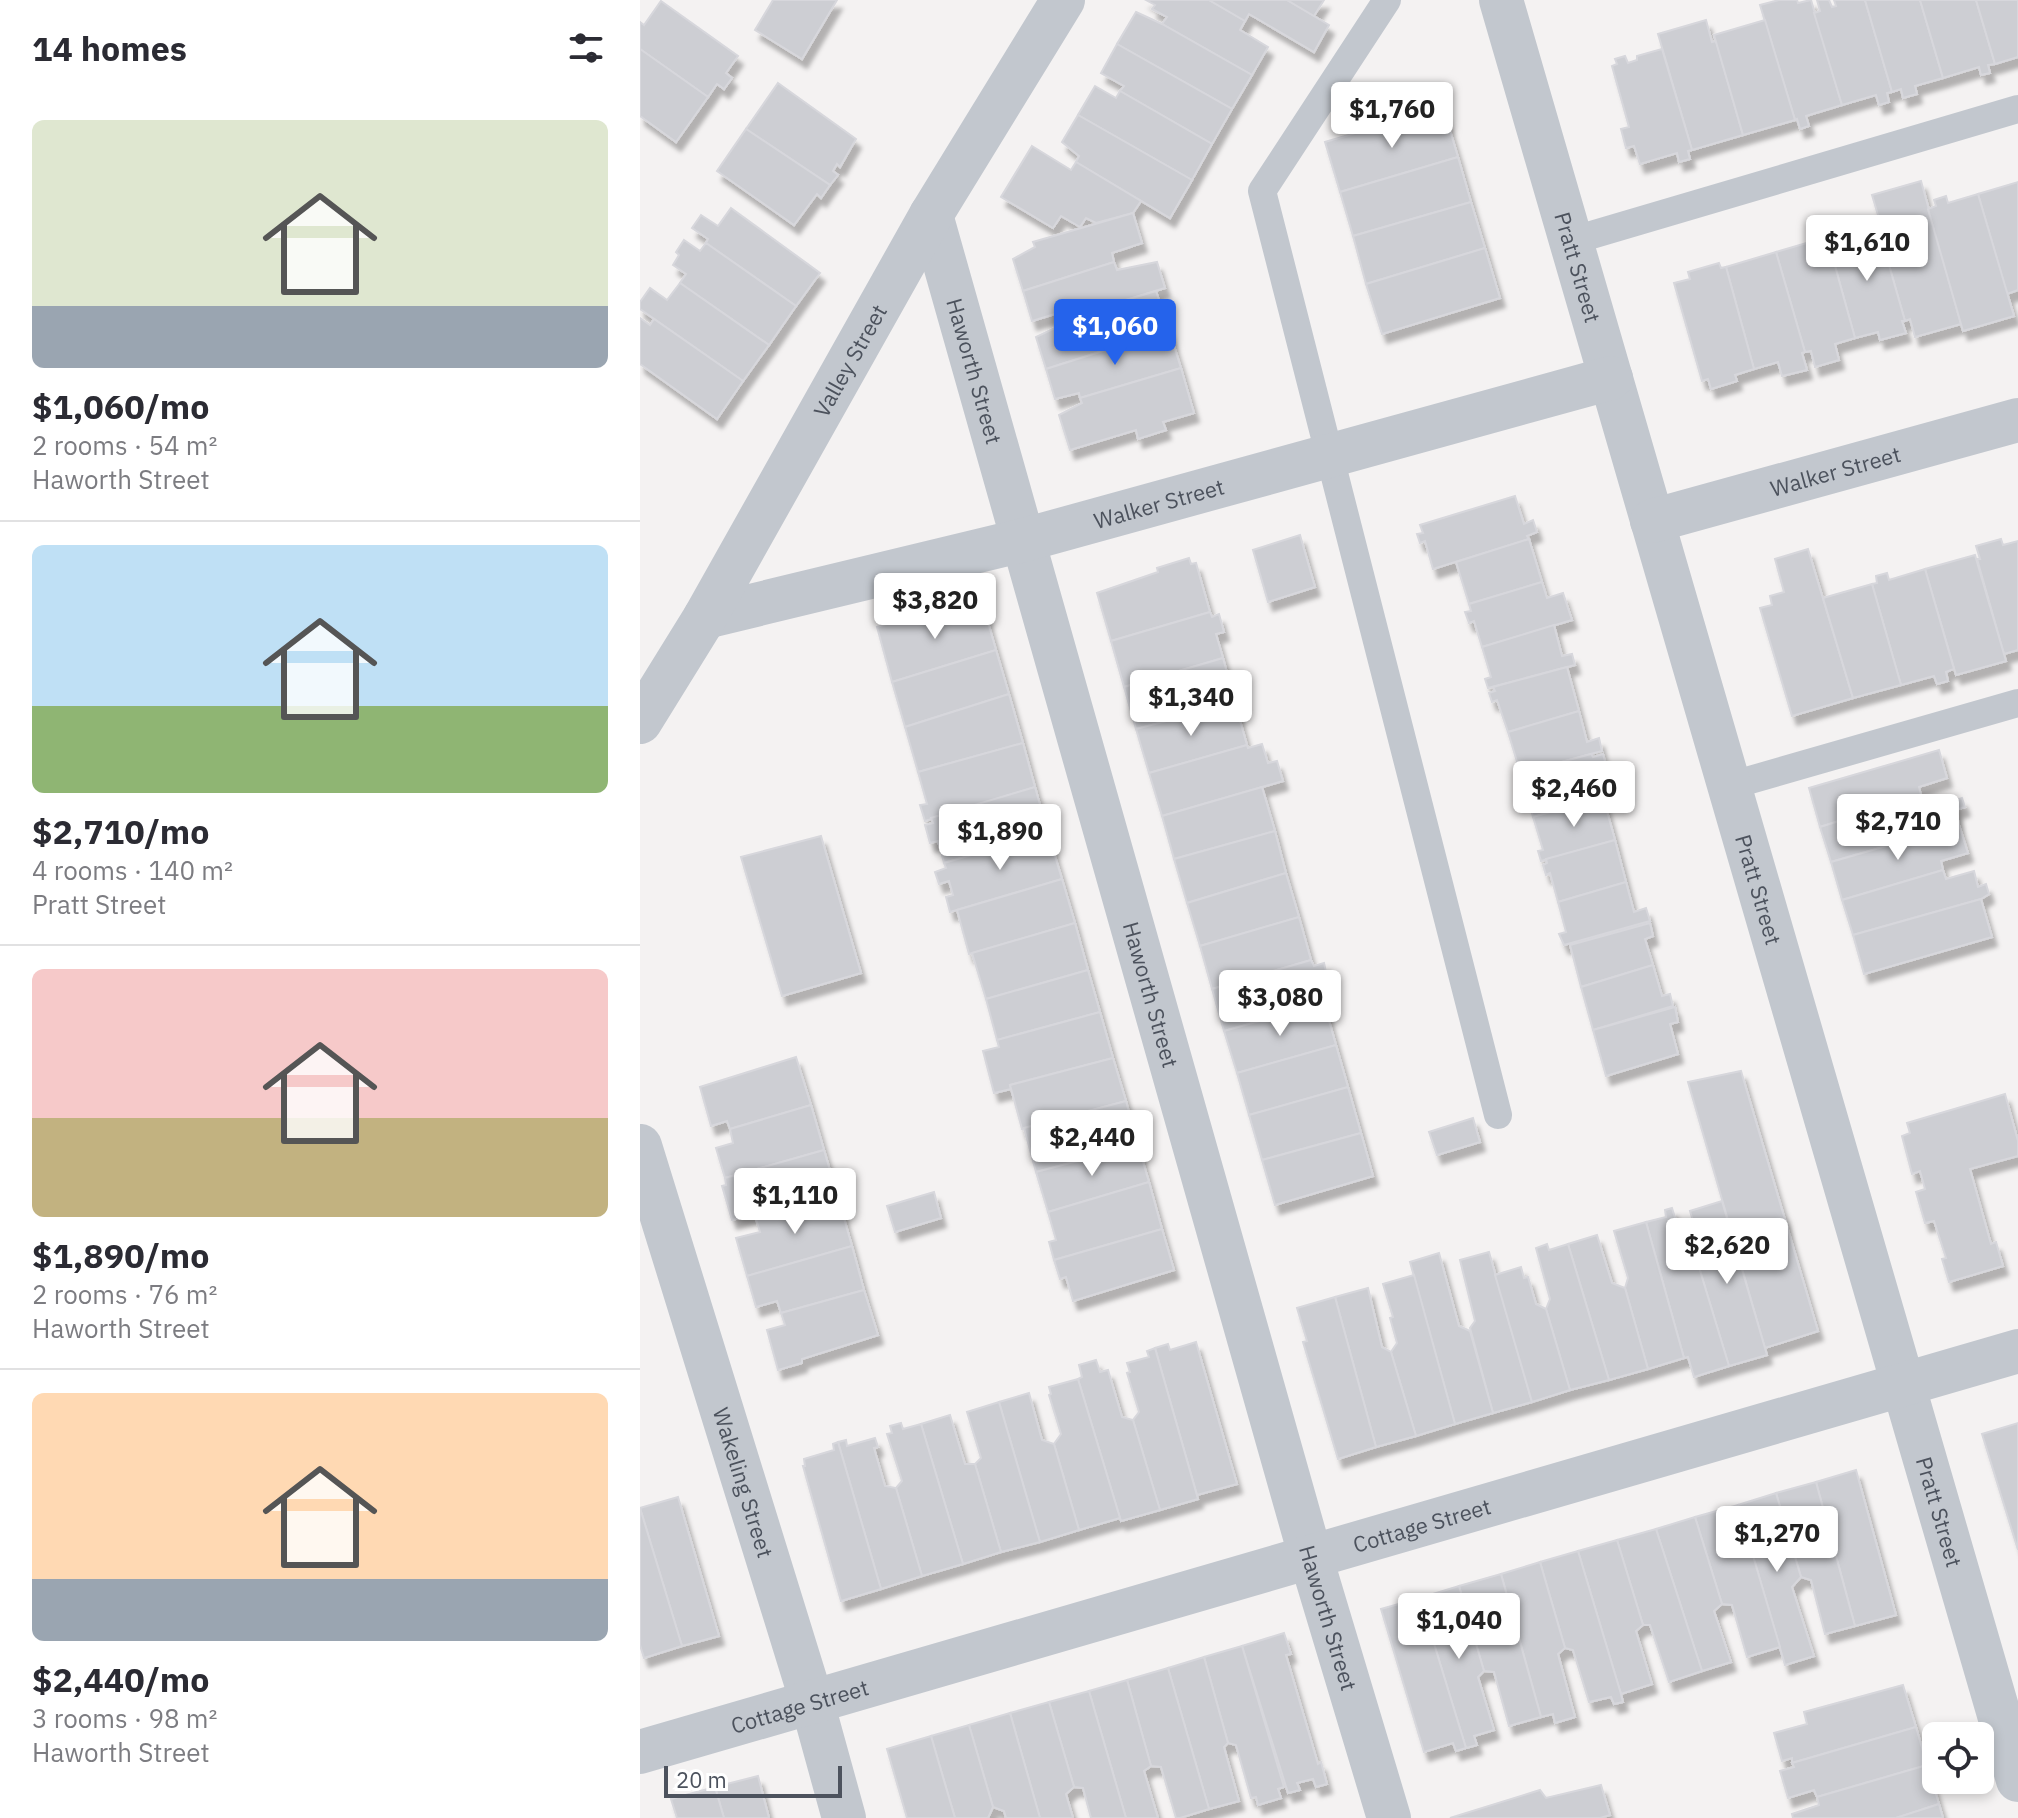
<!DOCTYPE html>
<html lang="en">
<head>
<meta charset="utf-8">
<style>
	:root { --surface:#fff; --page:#f7f7f7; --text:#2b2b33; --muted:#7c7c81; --line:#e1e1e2; --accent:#2563eb }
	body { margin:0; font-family:"IBM Plex Sans",sans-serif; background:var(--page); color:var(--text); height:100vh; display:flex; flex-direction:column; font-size:30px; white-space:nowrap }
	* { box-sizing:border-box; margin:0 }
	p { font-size:26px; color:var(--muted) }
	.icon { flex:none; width:44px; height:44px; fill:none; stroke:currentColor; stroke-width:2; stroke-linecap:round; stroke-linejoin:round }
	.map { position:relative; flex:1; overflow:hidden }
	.side { display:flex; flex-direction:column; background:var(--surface); width:640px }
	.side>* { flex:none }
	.controls { position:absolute; left:1282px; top:1722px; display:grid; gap:16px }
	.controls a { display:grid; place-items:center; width:72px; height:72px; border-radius:12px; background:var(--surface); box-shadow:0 4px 12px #0003; font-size:40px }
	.scale { position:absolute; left:24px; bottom:20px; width:178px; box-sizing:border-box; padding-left:8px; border:4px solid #4c525d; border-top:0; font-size:22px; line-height:28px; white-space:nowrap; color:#4c525d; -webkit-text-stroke:6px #fff; paint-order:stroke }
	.price { position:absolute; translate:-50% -68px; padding:0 18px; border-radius:8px; background:#fff; color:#222; font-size:26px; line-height:52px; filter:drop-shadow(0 2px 4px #0008) }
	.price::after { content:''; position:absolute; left:50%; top:48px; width:24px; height:18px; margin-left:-12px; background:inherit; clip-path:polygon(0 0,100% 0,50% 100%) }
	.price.current { background:var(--accent); color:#fff }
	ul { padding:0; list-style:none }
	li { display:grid; align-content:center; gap:16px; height:424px; padding:0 32px }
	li+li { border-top:2px solid var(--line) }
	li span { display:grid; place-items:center; height:248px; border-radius:12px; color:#555 }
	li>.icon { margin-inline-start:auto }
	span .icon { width:144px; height:144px; fill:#fffc; stroke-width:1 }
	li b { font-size:34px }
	h2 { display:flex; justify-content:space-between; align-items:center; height:96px; padding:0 32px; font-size:34px }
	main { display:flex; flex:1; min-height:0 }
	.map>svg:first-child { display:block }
	.building { fill:#cdced3; stroke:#d7d7dc; stroke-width:2; filter:url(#shadow) }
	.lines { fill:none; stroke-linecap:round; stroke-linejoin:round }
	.lane { stroke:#c2c7ce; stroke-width:28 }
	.street { stroke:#c2c7ce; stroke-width:44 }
	.labels { text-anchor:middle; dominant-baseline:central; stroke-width:7; stroke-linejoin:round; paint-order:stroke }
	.street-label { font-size:22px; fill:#4c525d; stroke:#fff }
</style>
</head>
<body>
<main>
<section class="side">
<h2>14 homes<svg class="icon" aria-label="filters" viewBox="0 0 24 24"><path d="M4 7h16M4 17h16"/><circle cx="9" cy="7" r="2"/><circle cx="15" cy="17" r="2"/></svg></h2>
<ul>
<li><span style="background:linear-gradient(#dfe7d0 75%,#9aa5b1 0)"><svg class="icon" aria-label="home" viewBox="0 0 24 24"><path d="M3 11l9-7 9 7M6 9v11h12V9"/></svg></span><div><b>$1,060/mo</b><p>2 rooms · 54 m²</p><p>Haworth Street</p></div></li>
<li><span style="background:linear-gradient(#bfe0f5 65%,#8fb573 0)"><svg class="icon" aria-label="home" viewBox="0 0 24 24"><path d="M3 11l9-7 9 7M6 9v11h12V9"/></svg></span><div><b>$2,710/mo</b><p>4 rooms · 140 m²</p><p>Pratt Street</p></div></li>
<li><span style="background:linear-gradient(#f6c9c9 60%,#c2b280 0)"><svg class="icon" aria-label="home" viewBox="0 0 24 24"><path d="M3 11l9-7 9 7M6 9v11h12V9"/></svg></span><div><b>$1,890/mo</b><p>2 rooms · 76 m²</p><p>Haworth Street</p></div></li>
<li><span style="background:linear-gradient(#ffd9b3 75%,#9aa5b1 0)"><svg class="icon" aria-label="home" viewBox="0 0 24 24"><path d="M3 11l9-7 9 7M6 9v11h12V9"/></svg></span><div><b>$2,440/mo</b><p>3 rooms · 98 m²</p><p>Haworth Street</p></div></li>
</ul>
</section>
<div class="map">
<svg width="1378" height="1818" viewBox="0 0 1378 1818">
	<defs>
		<filter id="shadow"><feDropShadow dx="5" dy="9" stdDeviation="2" flood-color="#0004"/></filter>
	</defs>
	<rect width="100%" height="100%" fill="#f4f2f2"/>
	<g class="building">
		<path d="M133,0H197L162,59L115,30Z"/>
		<path d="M506,0H569L605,21L600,30L628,47L612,75L522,24L527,17L512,9L515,5Z"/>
		<path d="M569,0H647L689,25L674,52L609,14L605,21Z"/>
		<path d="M647,0H684L674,16Z"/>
		<path d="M1139,0H1157L1158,3L1171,0L1202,105L1166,116L1169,126L1160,129L1157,119L1155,120L1120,5Z"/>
		<path d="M1177,0H1189L1192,7L1196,6L1194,0H1225L1252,92L1247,93L1249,102L1239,105L1236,95L1202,105L1174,13L1180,11Z"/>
		<path d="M1225,0H1280L1303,78L1275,86L1277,94L1263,98L1261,89L1252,92Z"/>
		<path d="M1280,0H1336L1355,64L1348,65L1350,73L1341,75L1339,67L1303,78Z"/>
		<path d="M1336,0H1378V57L1355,64Z"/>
		<path d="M21,1L98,56L86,73L92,78L84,89L77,84L68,97L0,49V22L4,25Z"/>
		<path d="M496,12L522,24L612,75L592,109L477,44Z"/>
		<path d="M1066,20L1072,42L1076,41L1103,135L1052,150L1018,34Z"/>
		<path d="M1125,20L1155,120L1103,135L1074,35Z"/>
		<path d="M477,44L592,109L572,144L480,91L484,86L461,73Z"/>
		<path d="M0,49L68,97L36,142L0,116Z"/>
		<path d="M1022,49L1052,150L1048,151L1050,159L1039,162L1037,153L1000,164L994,146L986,148L981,129L989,127L972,66L977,64L975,59L985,56L988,63L997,60V56Z"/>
		<path d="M138,83L216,139L200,167L197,164L193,171L198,175L190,185L106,129Z"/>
		<path d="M455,86L476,98L480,91L572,144L552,180L438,115Z"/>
		<path d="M803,107L818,157L700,192L685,142Z"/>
		<path d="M438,115L552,180L530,218L436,162L439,156L422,142Z"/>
		<path d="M106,129L190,185L181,198L177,194L154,225L77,171Z"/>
		<path d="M392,146L431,170L436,162L501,201L493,213L456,223L446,218L440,227L421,216L413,228L361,197Z"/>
		<path d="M818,157L831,202L713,236L700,192Z"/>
		<path d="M1281,181L1321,324L1275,337L1270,319L1265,321L1237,223L1240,222L1232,195Z"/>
		<path d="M1378,182V290L1367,294L1338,194Z"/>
		<path d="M1338,194L1374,316L1323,331L1288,209L1296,206L1294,200L1306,196L1308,203Z"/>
		<path d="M831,202L845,248L726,284L713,236Z"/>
		<path d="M91,208L180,273L156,306L66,243L68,239L52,228L61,215L78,226Z"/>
		<path d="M493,213L502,243L472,253L474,262L383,291L373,259L395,247L393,242Z"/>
		<path d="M1237,223L1265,321H1262L1266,333L1240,340L1238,332L1215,338L1187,237Z"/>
		<path d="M1187,237L1215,338L1195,344L1199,360L1175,367L1171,351L1165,352L1136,252Z"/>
		<path d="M44,240L60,251L66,243L156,306L129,345L40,283L46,274L33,265L39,255L36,252Z"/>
		<path d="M845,248L860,298L742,334L726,284Z"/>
		<path d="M1136,252L1165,352L1162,353L1167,370L1142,376L1138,362L1114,369L1086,267Z"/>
		<path d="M474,262L477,270L517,262L525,288L417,321L415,314L392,321L383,291Z"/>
		<path d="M1079,263L1081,268L1086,267L1114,369L1095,375L1097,381L1071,389L1068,379L1062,381L1034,283L1050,279L1048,272Z"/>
		<path d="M40,283L129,345L103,381L0,309V302L10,288L27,300Z"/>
		<path d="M516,291L529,330L406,369L396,337L419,326L417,321Z"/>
		<path d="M0,318L10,325L14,319L103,381L77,419L0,364Z"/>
		<path d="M529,330L541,368L440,398L439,393L415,399L406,369Z"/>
		<path d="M541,368L554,413L523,422L526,430L498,439L496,430L430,450L419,415L442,403L440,398Z"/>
		<path d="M875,496L884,524L893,520L897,532L887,536L889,539L793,569L785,541L780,543L777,534L783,533L780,525Z"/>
		<path d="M660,535L675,587L628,602L613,550Z"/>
		<path d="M889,539L902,582L829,604L816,562Z"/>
		<path d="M1361,539L1363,545L1378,541V650L1364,654L1337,559H1340L1336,546Z"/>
		<path d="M1168,549L1213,698L1152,716L1120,608L1132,605L1130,596L1144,592L1135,559Z"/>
		<path d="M1335,555L1366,661L1316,675L1285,569Z"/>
		<path d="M549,558L551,564L556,563L570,612L471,641L457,593L518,572L517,568Z"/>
		<path d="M1285,569L1314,669L1306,672L1308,681L1297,684L1294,676L1261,685L1232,584L1237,583L1236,576L1247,573L1249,580Z"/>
		<path d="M902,582L907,598L923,593L932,620L842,647L834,621L829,623L825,612L831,611L829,604Z"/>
		<path d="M1232,584L1261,685L1213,698L1183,598Z"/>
		<path d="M343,605L356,650L252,682L237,627L272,616L274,621L321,608L322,610Z"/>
		<path d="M570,612L572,617L579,614L584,632L576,634L583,658L484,687L471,641Z"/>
		<path d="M914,625L922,656L932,654L935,665L848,688L845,679L851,677L842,647Z"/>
		<path d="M356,650L369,694L265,727L252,682Z"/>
		<path d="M583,658L591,687L598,685L603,701L496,729L484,687Z"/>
		<path d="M927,667L939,711L868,732L857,700L852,702L849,693L855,691L853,687Z"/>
		<path d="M369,694L383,743L278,772L265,727Z"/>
		<path d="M595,703L607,745L509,773L496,729Z"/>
		<path d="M939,711L947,742L959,738L962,751L877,774L874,767L878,765L868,732Z"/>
		<path d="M383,743L395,787L285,821L280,805L287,804L278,772Z"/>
		<path d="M622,744L628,763L637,761L643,781L522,816L509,773L607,745L608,748Z"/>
		<path d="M1299,750L1307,778L1279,787L1281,795L1180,827L1169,788Z"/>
		<path d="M951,754L953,757L963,754L966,765L956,768L963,797L893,817L885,788L880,790L877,780L883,778L881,773Z"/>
		<path d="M395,787L408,833L304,863L298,841L290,843L285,825L293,823L291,818Z"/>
		<path d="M622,787L635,831L534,859L522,816Z"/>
		<path d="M1281,795L1284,804L1312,796L1313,801L1322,798L1325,807L1316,810L1319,825L1191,862L1180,827Z"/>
		<path d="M963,797L975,840L901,861L898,851L903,850L893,817Z"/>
		<path d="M1319,825L1328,853L1301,861L1303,870L1202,900L1191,862Z"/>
		<path d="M635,831L646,873L547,903L534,859Z"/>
		<path d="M408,833L422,879L310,912L306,897L313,895L309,881L299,884L295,872L306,868L304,863Z"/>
		<path d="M181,836L221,973L142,996L101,857Z"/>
		<path d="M975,840L986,882L918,902L910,873L906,875L903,865L907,863L906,859Z"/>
		<path d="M1303,870L1306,879L1334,871L1338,887L1346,884L1349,894L1341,899L1213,935L1202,900Z"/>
		<path d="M646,873L659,917L560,946L547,903Z"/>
		<path d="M422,879L435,923L329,954L317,910Z"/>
		<path d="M986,882L994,912L1006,908L1010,921L924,945L919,934L926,932L918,902Z"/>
		<path d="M1341,899L1352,937L1224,974L1213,935Z"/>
		<path d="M659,917L671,960L572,989L560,946Z"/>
		<path d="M435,923L448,970L346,999L332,953Z"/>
		<path d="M1010,923L1013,936L1005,939L1013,965L941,987L930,945Z"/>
		<path d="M671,960L674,966L684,963L688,980L679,983L684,1003L584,1031L572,989Z"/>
		<path d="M1013,965L1022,996L1030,994L1033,1006L953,1030L941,987Z"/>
		<path d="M448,970L460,1012L357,1040L346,999Z"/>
		<path d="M684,1003L696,1045L597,1073L584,1031Z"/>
		<path d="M1035,1007L1038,1022L1030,1024L1038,1054L966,1076L953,1030Z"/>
		<path d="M460,1012L473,1058L370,1085L371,1089L354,1093L343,1051L359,1047L357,1040Z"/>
		<path d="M696,1045L708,1087L609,1115L597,1073Z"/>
		<path d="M156,1057L171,1105L90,1129L87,1121L71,1126L60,1087Z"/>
		<path d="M473,1058L486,1101L382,1129L370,1085Z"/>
		<path d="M1101,1071L1178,1331L1125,1348L1048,1082Z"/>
		<path d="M708,1087L721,1133L622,1160L609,1115Z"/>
		<path d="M1365,1094L1378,1141V1156L1330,1169L1351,1244L1356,1242L1363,1266L1309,1282L1302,1259L1306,1258L1294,1221L1285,1223L1276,1192L1285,1189L1280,1171L1272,1174L1262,1136L1270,1133L1267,1123Z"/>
		<path d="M486,1101L498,1145L396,1172L384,1128Z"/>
		<path d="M171,1105L184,1150L85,1178L76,1148L93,1143L90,1129Z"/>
		<path d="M833,1118L840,1142L797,1155L789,1132Z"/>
		<path d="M721,1133L733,1176L635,1205L622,1160Z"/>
		<path d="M498,1145L509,1182L408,1212L396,1172Z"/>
		<path d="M184,1150L197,1194L116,1219L115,1214L92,1220L82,1186L86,1185L85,1178Z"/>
		<path d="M509,1182L522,1229L414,1260L409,1242L416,1240L408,1212Z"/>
		<path d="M294,1192L301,1218L255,1232L247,1206Z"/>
		<path d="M197,1194L212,1246L107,1276L96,1238L120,1232L116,1219Z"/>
		<path d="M1082,1201L1127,1355L1089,1366L1058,1264L1063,1255L1050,1211Z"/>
		<path d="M1032,1208L1048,1259L1058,1264L1089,1366L1054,1377L1048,1357L1044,1358L1006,1222L1026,1217L1025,1210Z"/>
		<path d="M1006,1222L1044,1358L1008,1369L985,1288L988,1278L974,1231Z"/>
		<path d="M522,1229L534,1270L433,1301L426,1277L420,1279L414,1260Z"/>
		<path d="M957,1235L972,1283L985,1288L1008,1369L969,1380L928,1244Z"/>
		<path d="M907,1244L909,1250L928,1244L969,1380L930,1390L906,1309L910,1299L896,1248Z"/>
		<path d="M212,1246L224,1290L141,1313L137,1301L116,1307L107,1276Z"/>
		<path d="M849,1252L892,1402L853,1413L830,1328L835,1321L820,1260Z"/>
		<path d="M799,1253L819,1326L830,1331L853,1413L815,1424L770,1262Z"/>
		<path d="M881,1267L884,1278L888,1277L896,1304L906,1309L930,1390L892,1402L855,1275Z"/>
		<path d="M774,1275L815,1424L776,1436L751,1352L757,1343L750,1318L753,1317L743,1284Z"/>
		<path d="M728,1288L742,1347L751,1352L776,1436L736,1447L695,1297Z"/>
		<path d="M224,1290L238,1335L162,1359V1363L138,1370L127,1330L145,1325L141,1313Z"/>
		<path d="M695,1297L736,1447L698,1459L663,1342L667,1341L657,1308Z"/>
		<path d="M556,1342L597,1484L557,1495L515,1348L528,1344L530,1350Z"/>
		<path d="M515,1348L558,1499L520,1510L493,1420L499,1412L487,1373L490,1372L487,1363L509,1357L507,1351Z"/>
		<path d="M456,1360L460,1372L468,1370L482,1417L493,1420L520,1510L481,1521L480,1518L438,1379L442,1377L439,1365Z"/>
		<path d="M438,1379L480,1518L439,1530L414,1444L421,1434L409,1395L411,1394L409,1387Z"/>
		<path d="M389,1393L402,1440L414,1444L439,1530L400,1542L359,1402Z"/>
		<path d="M359,1402L400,1542L361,1552L335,1464L341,1458L327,1412Z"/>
		<path d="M310,1415L325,1464H335L361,1552L323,1564L281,1424Z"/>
		<path d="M261,1423L263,1429L281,1424L323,1564L282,1576L256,1488L262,1481L247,1434L252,1433L250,1426Z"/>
		<path d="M1378,1423V1550L1342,1434Z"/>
		<path d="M235,1438L238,1447L234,1448L245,1486L256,1488L282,1576L241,1589L198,1442L206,1440L207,1446Z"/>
		<path d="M198,1442L241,1589L201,1601L163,1466H165L164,1459L194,1450L193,1444Z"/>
		<path d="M1216,1470L1256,1615L1215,1626L1176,1482Z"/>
		<path d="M1176,1482L1215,1626L1185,1634L1171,1580L1161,1577L1136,1493Z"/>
		<path d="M1136,1493L1161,1577L1152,1587L1174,1656L1145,1665L1098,1505Z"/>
		<path d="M38,1497L79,1636L42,1646L0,1508Z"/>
		<path d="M1098,1505L1140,1647L1107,1657L1092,1605L1082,1604L1055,1517Z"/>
		<path d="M0,1508L42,1646L4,1658L0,1645Z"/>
		<path d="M1055,1517L1082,1604L1074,1611L1091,1662L1062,1671L1016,1529Z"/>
		<path d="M1016,1529L1062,1671L1029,1682L1010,1625H1003L977,1540Z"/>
		<path d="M977,1540L1003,1625L996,1631L1012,1684L981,1694L938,1551Z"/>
		<path d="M938,1551L981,1694L983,1702L974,1704L971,1697L949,1702L933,1650L925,1648L900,1562Z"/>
		<path d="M900,1562L925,1648L918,1654L935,1717L915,1723L913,1714L901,1717L861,1574Z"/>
		<path d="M861,1574L901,1717L869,1726L854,1672L844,1671L819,1586Z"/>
		<path d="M819,1586L844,1671L838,1677L854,1730L834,1736L837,1745L826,1748L780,1598Z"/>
		<path d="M780,1598L826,1748L816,1751L813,1743L784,1752L741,1609Z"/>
		<path d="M644,1633L651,1654L646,1655L678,1764L681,1762L687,1784L676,1787L673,1779L657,1783L660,1790L648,1793L602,1646Z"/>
		<path d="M602,1646L644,1787L638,1789L641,1798L618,1805L616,1797L611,1798L596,1745L588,1743L564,1657Z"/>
		<path d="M564,1657L588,1743L584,1747L599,1801L569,1809L528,1668Z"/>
		<path d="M528,1668L569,1809L540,1818H536L521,1767L511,1766L487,1680Z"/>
		<path d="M487,1680L511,1766L504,1771L518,1818H486L449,1691Z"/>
		<path d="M1263,1685L1276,1727L1152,1763V1758L1142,1761L1134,1733L1167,1724L1164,1712Z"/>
		<path d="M449,1691L486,1818H451L443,1788L434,1787L409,1702Z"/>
		<path d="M409,1702L434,1787L426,1794L433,1818H400L370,1713Z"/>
		<path d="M370,1713L400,1818H366L364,1811L353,1807L329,1725Z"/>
		<path d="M329,1725L353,1807L348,1818H315L291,1736Z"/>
		<path d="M1276,1727L1287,1765L1177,1797L1174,1790L1148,1798L1140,1771L1154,1767L1152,1763Z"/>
		<path d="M291,1736L315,1818H267L247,1749Z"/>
		<path d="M1287,1765L1299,1804L1256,1818H1153L1152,1814L1179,1805L1177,1797Z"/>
		<path d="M118,1776L129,1818H84L75,1787Z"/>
		<path d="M961,1785L970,1815L960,1818H810L900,1790L906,1798Z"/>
		<path d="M75,1787L84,1818H37L31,1799Z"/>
		<path d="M1299,1804L1303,1818H1256Z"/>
	</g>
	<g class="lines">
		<g class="lane">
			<path d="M747,0L622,191L858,1115"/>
			<path d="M931,241L1378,109"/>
			<path d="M1089,786L1378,703"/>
		</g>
		<g class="street">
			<path id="s1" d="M861,0L1378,1780"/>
			<path id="s2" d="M291,215L671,1558L749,1818"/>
			<path id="s3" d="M1012,521L1378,420"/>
			<path id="s4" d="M65,617L384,540L971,378"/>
			<path id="s5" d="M0,722L65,617L291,215L423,0"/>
			<path id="s6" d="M0,1146L172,1702L204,1818"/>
			<path id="s7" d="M0,1752L1378,1351"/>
		</g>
	</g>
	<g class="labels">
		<g class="street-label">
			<text stroke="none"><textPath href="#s1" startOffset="278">Pratt Street</textPath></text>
			<text stroke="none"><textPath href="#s5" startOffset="418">Valley Street</textPath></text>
			<text stroke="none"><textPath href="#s2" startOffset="162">Haworth Street</textPath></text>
			<text stroke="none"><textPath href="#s3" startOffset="190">Walker Street</textPath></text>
			<text stroke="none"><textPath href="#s4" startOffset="468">Walker Street</textPath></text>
			<text stroke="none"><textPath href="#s1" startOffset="926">Pratt Street</textPath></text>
			<text stroke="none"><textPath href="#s2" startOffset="810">Haworth Street</textPath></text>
			<text stroke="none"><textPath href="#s6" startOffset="352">Wakeling Street</textPath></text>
			<text stroke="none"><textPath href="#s1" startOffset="1574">Pratt Street</textPath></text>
			<text stroke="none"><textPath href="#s7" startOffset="814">Cottage Street</textPath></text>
			<text stroke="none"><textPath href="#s2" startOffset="1458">Haworth Street</textPath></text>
			<text stroke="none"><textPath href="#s7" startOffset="166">Cottage Street</textPath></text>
		</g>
	</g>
</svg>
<div class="controls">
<a><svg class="icon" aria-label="locate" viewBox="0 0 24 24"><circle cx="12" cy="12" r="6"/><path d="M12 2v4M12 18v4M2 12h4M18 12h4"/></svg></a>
</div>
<div class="scale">20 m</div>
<b class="price" style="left:752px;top:150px">$1,760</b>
<b class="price" style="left:1227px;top:283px">$1,610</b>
<b class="price current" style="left:475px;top:367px">$1,060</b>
<b class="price" style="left:295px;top:641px">$3,820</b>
<b class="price" style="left:551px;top:738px">$1,340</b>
<b class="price" style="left:934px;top:829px">$2,460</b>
<b class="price" style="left:1258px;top:862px">$2,710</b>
<b class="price" style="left:360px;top:872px">$1,890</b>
<b class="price" style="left:640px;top:1038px">$3,080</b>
<b class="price" style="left:452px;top:1178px">$2,440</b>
<b class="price" style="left:155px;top:1236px">$1,110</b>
<b class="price" style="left:1087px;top:1286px">$2,620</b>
<b class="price" style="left:1137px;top:1574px">$1,270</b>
<b class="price" style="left:819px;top:1661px">$1,040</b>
</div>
</main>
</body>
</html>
